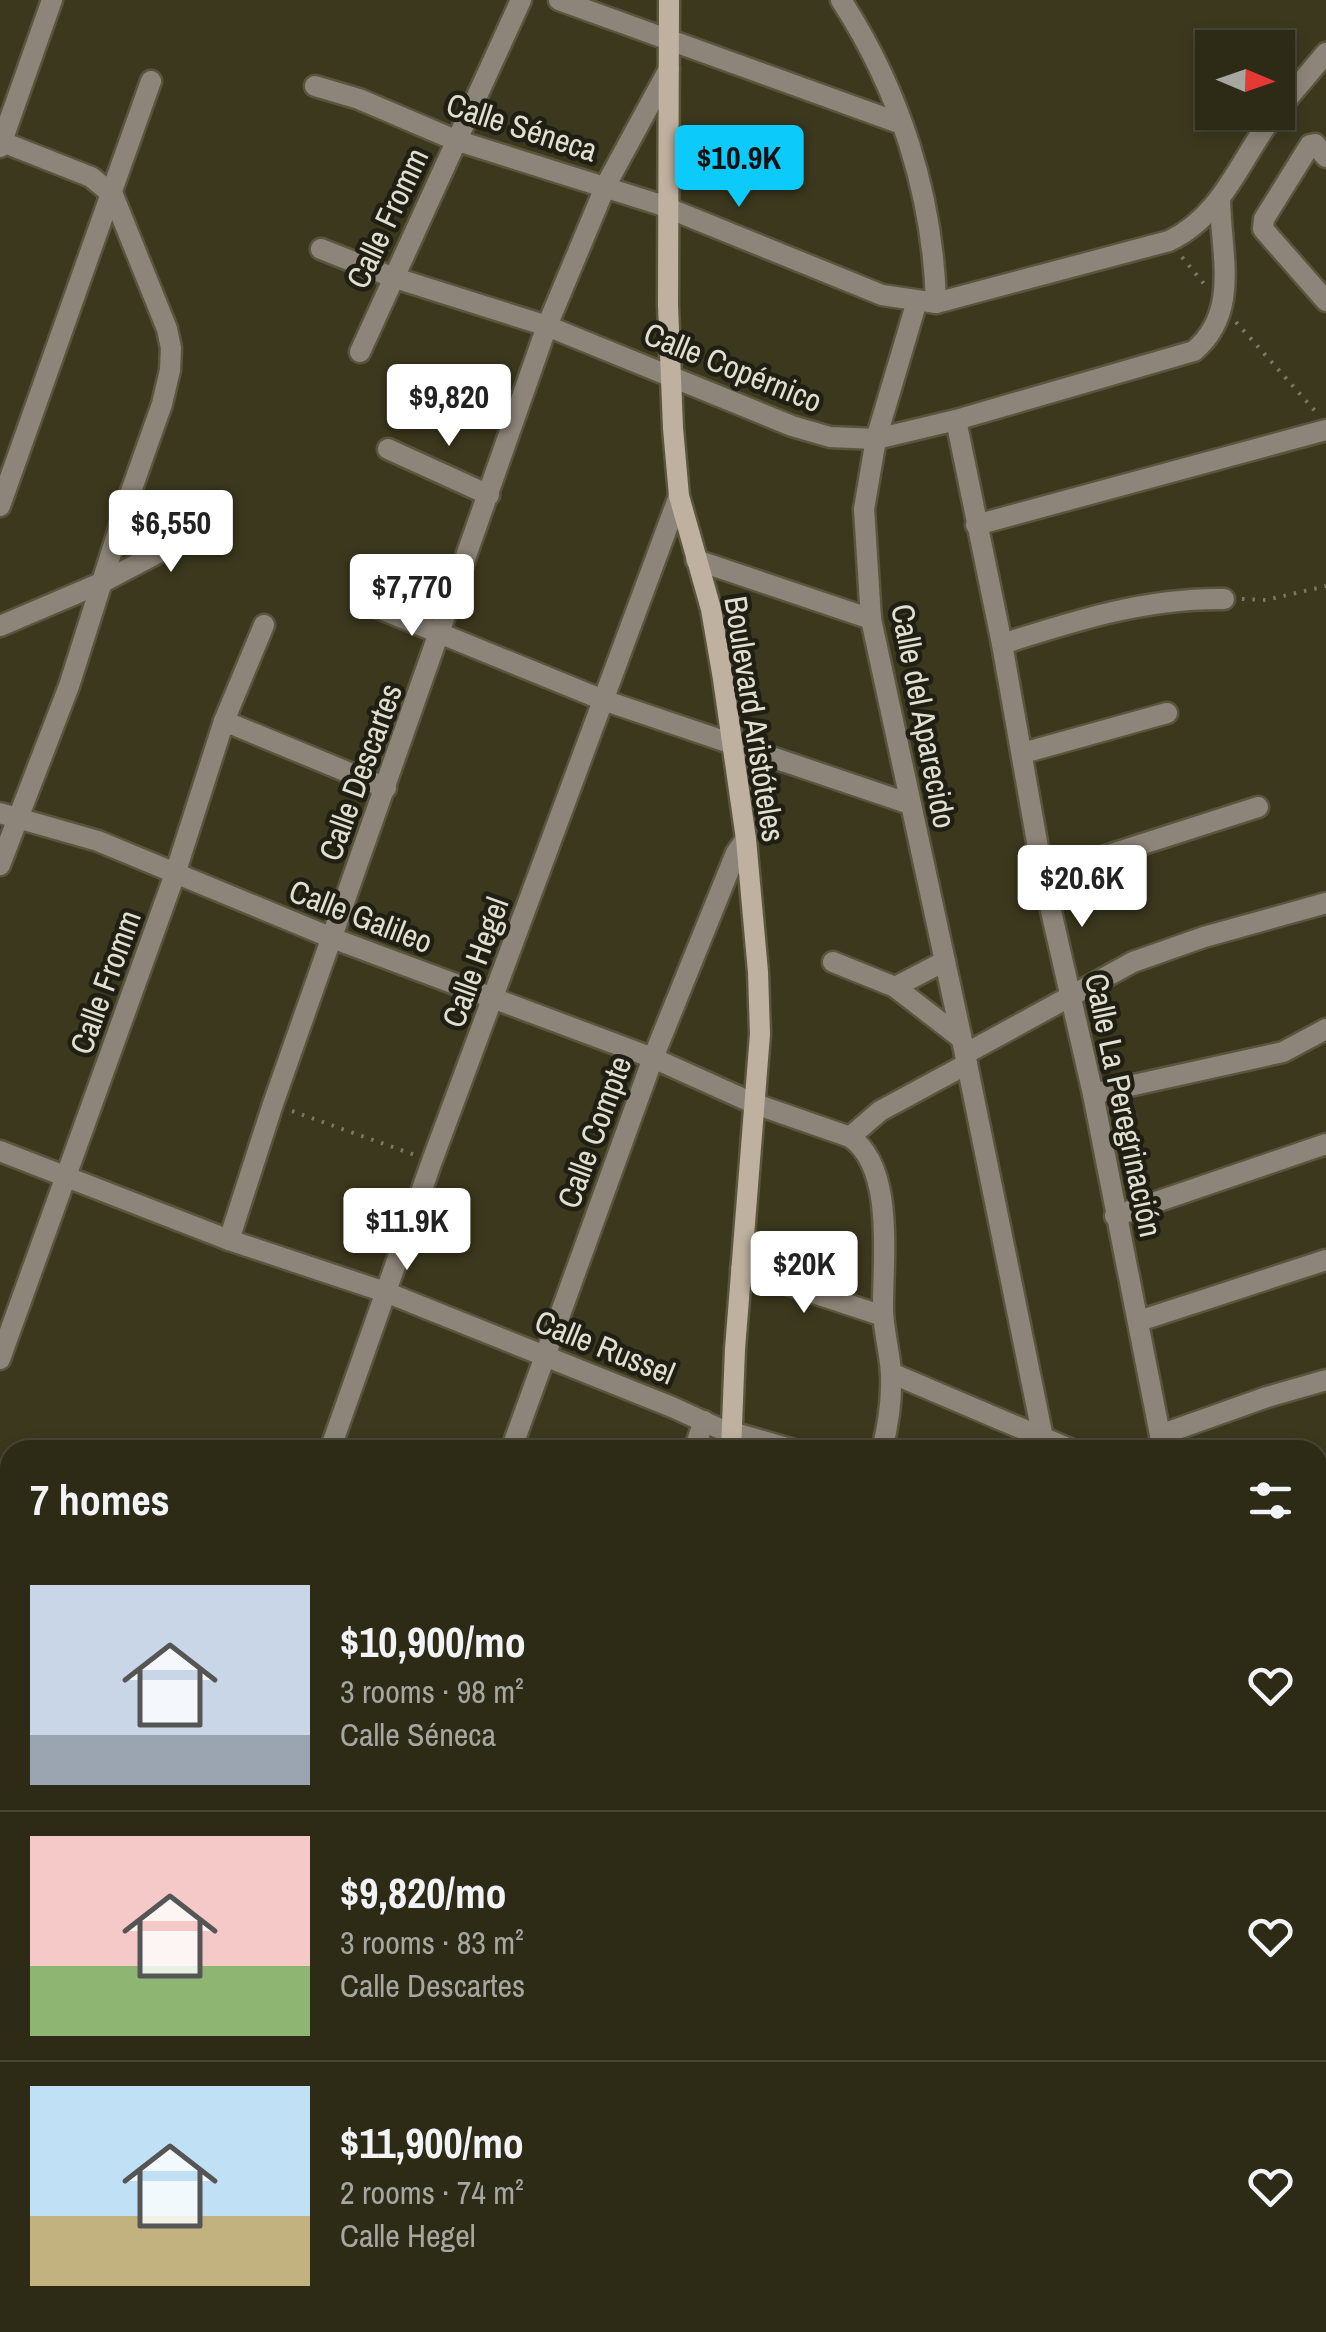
<!DOCTYPE html>
<html lang="en">
<head>
<meta charset="utf-8">
<style>
	:root { --surface:#2d2a16; --page:#393623; --text:#f1f3f6; --muted:#a7a7a1; --line:#484635; --accent:#0ccafa }
	body { margin:0; font-family:"Archivo Narrow",sans-serif; background:var(--page); color:var(--text); height:100vh; display:flex; flex-direction:column; font-size:38px; white-space:nowrap }
	* { box-sizing:border-box; margin:0 }
	p { font-size:32px; color:var(--muted) }
	.icon { flex:none; width:55px; height:55px; fill:none; stroke:currentColor; stroke-width:2; stroke-linecap:round; stroke-linejoin:round }
	.map { position:relative; flex:1; overflow:hidden }
	.drawer { position:absolute; left:0px; top:1440px; width:1328px; height:892px; display:flex; flex-direction:column; background:var(--surface); border-radius:30px 30px 0 0; box-shadow:0 5px 15px #0003,0 0 0 2px var(--line) }
	.drawer>* { flex:none }
	.needle { width:65px; rotate:92deg }
	.controls { position:absolute; left:1195px; top:30px; display:grid; gap:20px }
	.controls a { display:grid; place-items:center; width:100px; height:100px; border-radius:0px; background:var(--surface); box-shadow:0 5px 15px #0003,0 0 0 2px var(--line); font-size:50px }
	.price { position:absolute; translate:-50% -85px; padding:0 22px; border-radius:10px; background:#fff; color:#222; font-size:32px; line-height:65px; filter:drop-shadow(0 2px 5px #0008) }
	.price::after { content:''; position:absolute; left:50%; top:60px; width:30px; height:22px; margin-left:-15px; background:inherit; clip-path:polygon(0 0,100% 0,50% 100%) }
	.price.on { background:var(--accent); color:#111 }
	ul { padding:0; list-style:none }
	li { display:flex; align-items:center; gap:30px; height:250px; padding:0 30px }
	li+li { border-top:2px solid var(--line) }
	li span { display:grid; place-items:center; flex:none; width:280px; height:200px; border-radius:0px; color:#555 }
	li>.icon { margin-inline-start:auto }
	span .icon { width:120px; height:120px; fill:#fffc; stroke-width:1 }
	li b { font-size:42px }
	h2 { display:flex; justify-content:space-between; align-items:center; height:120px; padding:0 30px; font-size:42px }
	.map>svg:first-child { display:block }
	.lines { fill:none; stroke-linecap:round; stroke-linejoin:round }
	.street-casing { stroke:#5a563e; stroke-width:25 }
	.secondary-casing { stroke:#5a563e; stroke-width:25 }
	.path { stroke:#7c7863; stroke-width:4; stroke-dasharray:2.5 8; stroke-linecap:butt }
	.street { stroke:#8e857a; stroke-width:20 }
	.secondary { stroke:#beb19f; stroke-width:20 }
	.labels { text-anchor:middle; dominant-baseline:central; stroke-width:9; stroke-linejoin:round; paint-order:stroke }
	.street-label { font-size:32px; fill:#e1dfd0; stroke:#211f14 }
</style>
</head>
<body>
<div class="map">
<svg width="1326" height="2332" viewBox="0 0 1326 2332">
	<rect width="100%" height="100%" fill="#3c381e"/>
	<g class="lines">
		<g class="street-casing">
			<g id="street">
				<path d="M559,0L902,124"/>
				<path d="M841,0C900,91 933,195 936,303"/>
				<path d="M315,86L359,99L455,140L658,204L882,295L936,303L1169,241C1223,216 1241,157 1276,112"/>
				<path d="M1278,110L1326,53"/>
				<path d="M0,141L91,177L113,195L167,329L171,348L170,370L162,404L128,500L69,686L0,865"/>
				<path d="M0,147L52,0"/>
				<path d="M1326,157L1315,144L1310,145L1264,219L1263,229L1326,301"/>
				<path d="M321,249L392,277L547,326L792,426L830,437L876,439L956,420L1194,351C1240,312 1221,255 1220,200"/>
				<path d="M917,301L876,439L864,509L871,619L965,1054L1043,1438"/>
				<path d="M360,352L521,0"/>
				<path d="M956,420L1002,644L1043,876L1093,1094L1163,1450"/>
				<path d="M388,449L489,495"/>
				<path d="M0,506L151,81"/>
				<path d="M976,525L1326,430"/>
				<path d="M696,560L871,619"/>
				<path d="M378,608L603,700L910,804"/>
				<path d="M0,626L101,583L217,522"/>
				<path d="M1002,644C1077,620 1146,598 1224,599"/>
				<path d="M224,721L386,788"/>
				<path d="M1023,753L1167,713"/>
				<path d="M0,813L98,841L332,938L653,1058L755,1104L850,1137C896,1168 882,1264 883,1312C884,1333 890,1353 891,1374C892,1399 888,1426 882,1450"/>
				<path d="M1043,876L1258,807"/>
				<path d="M833,962L895,987L961,1038"/>
				<path d="M895,987L945,961"/>
				<path d="M965,1054L1133,962L1204,937L1326,903"/>
				<path d="M1093,1094L1283,1052L1326,1029"/>
				<path d="M850,1137L880,1111L967,1064"/>
				<path d="M0,1151L229,1240L388,1293L672,1407L718,1428L794,1450"/>
				<path d="M1115,1216L1326,1144"/>
				<path d="M229,1240L273,1104L547,326L606,185L669,69"/>
				<path d="M741,1269L883,1316"/>
				<path d="M1139,1321L1326,1260"/>
				<path d="M0,1359L175,874L224,721L264,625"/>
				<path d="M891,1373L1072,1450"/>
				<path d="M1160,1435L1267,1397L1326,1380"/>
				<path d="M330,1450L432,1161L679,496"/>
				<path d="M511,1450L653,1058L736,853L746,839"/>
				<path d="M694,1450L704,1421"/>
				<path d="M1318,1509L1326,1507"/>
				<path d="M1318,1625L1326,1623"/>
				<path d="M1318,1744L1326,1741"/>
				<path d="M1318,1887L1326,1884"/>
				<path d="M0,2176L10,2180"/>
				<path d="M368,2322L389,2331"/>
				<path d="M1043,2322L1055,2332"/>
				<path d="M24,2332L27,2322"/>
				<path d="M202,2332L205,2322"/>
			</g>
		</g>
		<g class="secondary-casing">
			<g id="secondary">
				<path d="M669,0L668,305L673,428L679,496L711,609L723,679L746,839L758,972L760,1034L735,1349L731,1450"/>
				<path d="M0,1494L10,1498"/>
				<path d="M0,1837L10,1840"/>
				<path d="M544,2332L555,2322"/>
			</g>
		</g>
		<g class="path">
			<path d="M1182,257L1204,284"/>
			<path d="M1236,322L1316,412"/>
			<path d="M1242,599L1266,600L1326,586"/>
			<path d="M292,1111L415,1155"/>
		</g>
		<use href="#street" class="street"/>
		<use href="#secondary" class="secondary"/>
	</g>
	<g class="labels">
		<g class="street-label">
			<text transform="translate(522 127) rotate(18)">Calle Séneca</text>
			<text transform="translate(387 218) rotate(-65)">Calle Fromm</text>
			<text transform="translate(733 367) rotate(22)">Calle Copérnico</text>
			<text transform="translate(924 716) rotate(79)">Calle del Aparecido</text>
			<text transform="translate(755 719) rotate(81)">Boulevard Aristóteles</text>
			<text transform="translate(360 772) rotate(-70)">Calle Descartes</text>
			<text transform="translate(361 916) rotate(21)">Calle Galileo</text>
			<text transform="translate(475 962) rotate(-70)">Calle Hegel</text>
			<text transform="translate(105 982) rotate(-70)">Calle Fromm</text>
			<text transform="translate(1124 1105) rotate(78)">Calle La Peregrinación</text>
			<text transform="translate(594 1132) rotate(-70)">Calle Compte</text>
			<text transform="translate(605 1347) rotate(22)">Calle Russel</text>
		</g>
	</g>
</svg>
<div class="controls">
<a><svg class="needle" viewBox="-14 -14 28 28"><path d="M0-13l5 13h-10z" fill="#e53935"/><path d="M0 13l5-13h-10z" fill="#a7a7a1"/></svg></a>
</div>
<b class="price on" style="left:739px;top:210px">$10.9K</b>
<b class="price" style="left:449px;top:449px">$9,820</b>
<b class="price" style="left:171px;top:575px">$6,550</b>
<b class="price" style="left:412px;top:639px">$7,770</b>
<b class="price" style="left:1082px;top:930px">$20.6K</b>
<b class="price" style="left:407px;top:1273px">$11.9K</b>
<b class="price" style="left:804px;top:1316px">$20K</b>
<section class="drawer">
<h2>7 homes<svg class="icon" aria-label="filters" viewBox="0 0 24 24"><path d="M4 7h16M4 17h16"/><circle cx="9" cy="7" r="2"/><circle cx="15" cy="17" r="2"/></svg></h2>
<ul>
<li><span style="background:linear-gradient(#c9d6e8 75%,#9aa5b1 0)"><svg class="icon" aria-label="home" viewBox="0 0 24 24"><path d="M3 11l9-7 9 7M6 9v11h12V9"/></svg></span><div><b>$10,900/mo</b><p>3 rooms · 98 m²</p><p>Calle Séneca</p></div><svg class="icon" aria-label="heart" viewBox="0 0 24 24"><path d="M12 20l-8-8c-3-5 5-10 8-4 3-6 11-1 8 4z"/></svg></li>
<li><span style="background:linear-gradient(#f6c9c9 65%,#8fb573 0)"><svg class="icon" aria-label="home" viewBox="0 0 24 24"><path d="M3 11l9-7 9 7M6 9v11h12V9"/></svg></span><div><b>$9,820/mo</b><p>3 rooms · 83 m²</p><p>Calle Descartes</p></div><svg class="icon" aria-label="heart" viewBox="0 0 24 24"><path d="M12 20l-8-8c-3-5 5-10 8-4 3-6 11-1 8 4z"/></svg></li>
<li><span style="background:linear-gradient(#bfe0f5 65%,#c2b280 0)"><svg class="icon" aria-label="home" viewBox="0 0 24 24"><path d="M3 11l9-7 9 7M6 9v11h12V9"/></svg></span><div><b>$11,900/mo</b><p>2 rooms · 74 m²</p><p>Calle Hegel</p></div><svg class="icon" aria-label="heart" viewBox="0 0 24 24"><path d="M12 20l-8-8c-3-5 5-10 8-4 3-6 11-1 8 4z"/></svg></li>
</ul>
</section>
</div>
</body>
</html>
